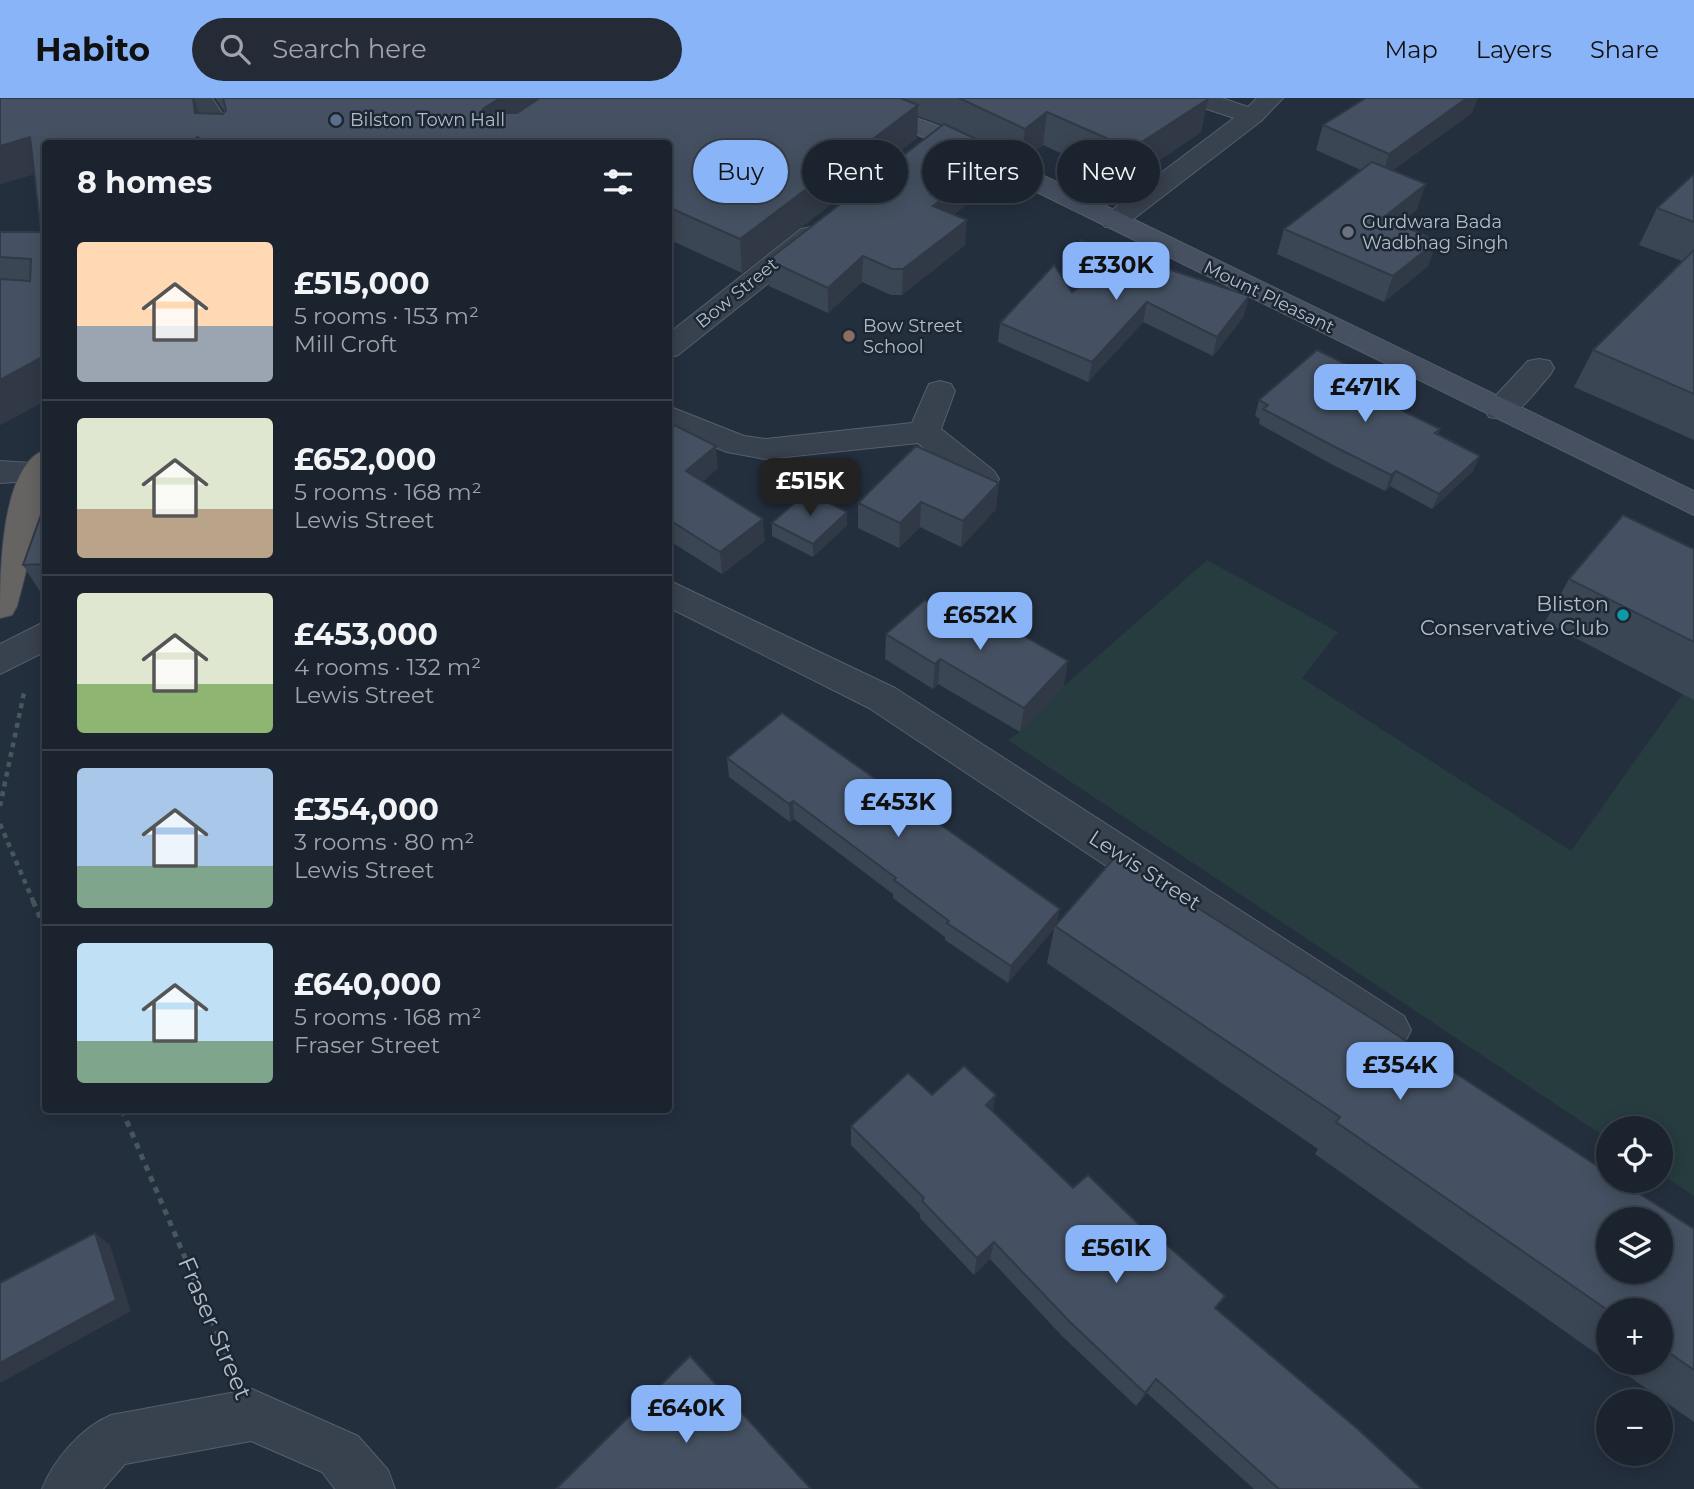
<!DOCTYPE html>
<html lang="en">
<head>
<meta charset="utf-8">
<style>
	:root { --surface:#1b232e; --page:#242b36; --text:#f1f3f6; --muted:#a0a4aa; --line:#39404a; --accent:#8ab4f8 }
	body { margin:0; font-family:Montserrat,sans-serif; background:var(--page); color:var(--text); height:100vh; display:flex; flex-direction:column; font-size:26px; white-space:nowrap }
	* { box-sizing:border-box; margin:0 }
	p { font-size:23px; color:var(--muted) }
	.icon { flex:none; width:38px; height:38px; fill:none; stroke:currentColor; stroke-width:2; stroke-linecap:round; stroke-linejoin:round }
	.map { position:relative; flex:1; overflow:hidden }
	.sheet { position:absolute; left:42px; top:42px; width:630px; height:973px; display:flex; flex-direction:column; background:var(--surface); border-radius:7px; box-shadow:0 4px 18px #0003,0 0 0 2px var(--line) }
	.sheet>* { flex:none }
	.hud { position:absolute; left:693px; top:42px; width:665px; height:63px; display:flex; gap:14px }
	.fabs { position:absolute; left:1596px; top:1018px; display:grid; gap:14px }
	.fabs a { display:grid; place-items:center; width:77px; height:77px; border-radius:50%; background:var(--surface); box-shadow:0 4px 18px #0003,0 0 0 2px var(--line); font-size:35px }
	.price { position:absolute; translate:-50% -60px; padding:0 16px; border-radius:14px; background:var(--accent); color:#111; font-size:23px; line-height:46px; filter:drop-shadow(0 2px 4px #0008) }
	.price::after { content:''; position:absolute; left:50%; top:42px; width:21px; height:16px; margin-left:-10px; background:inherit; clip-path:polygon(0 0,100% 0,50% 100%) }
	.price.on { background:#222; color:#fff }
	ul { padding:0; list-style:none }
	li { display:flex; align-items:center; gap:21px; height:175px; padding:0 35px }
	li+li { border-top:2px solid var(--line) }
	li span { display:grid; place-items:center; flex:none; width:196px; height:140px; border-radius:7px; color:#555 }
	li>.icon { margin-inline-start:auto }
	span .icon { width:84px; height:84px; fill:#fffc; stroke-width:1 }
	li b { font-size:30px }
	h2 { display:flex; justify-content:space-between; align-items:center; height:84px; padding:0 35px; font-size:30px }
	.chip { padding:0 24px; border-radius:32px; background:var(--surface); box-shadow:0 4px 18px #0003,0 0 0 2px var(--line); font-size:24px; line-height:63px }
	.chip.on { background:var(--accent); color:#111 }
	header { display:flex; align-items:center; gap:42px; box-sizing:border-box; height:98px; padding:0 35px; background:var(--accent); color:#111 }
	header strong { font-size:33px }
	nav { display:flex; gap:38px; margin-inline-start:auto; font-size:24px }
	.search { width:490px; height:63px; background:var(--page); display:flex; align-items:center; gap:18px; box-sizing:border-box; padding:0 24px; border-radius:38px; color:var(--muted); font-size:26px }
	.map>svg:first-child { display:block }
	.green { fill:#263c3f }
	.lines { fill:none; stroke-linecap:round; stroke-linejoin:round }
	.minor-casing { stroke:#565f6c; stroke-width:2 }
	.secondary-casing { stroke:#565f6c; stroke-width:2 }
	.trunk-casing { stroke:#434c59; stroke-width:2 }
	.path-far1 { stroke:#44595c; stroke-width:4.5; stroke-dasharray:5 5; stroke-linecap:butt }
	.path { stroke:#44595c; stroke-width:5; stroke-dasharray:6 6; stroke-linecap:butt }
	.minor { fill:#38414e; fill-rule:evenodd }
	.secondary { fill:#465061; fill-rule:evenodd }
	.trunk { fill:#656462; fill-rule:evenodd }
	.wall { fill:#3b4654 }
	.shaded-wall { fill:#303945 }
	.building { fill:#455162; stroke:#303945; stroke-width:2; fill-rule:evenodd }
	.service-dot { fill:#5c6f8a; stroke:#1d2633; stroke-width:2.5 }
	.worship-dot { fill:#6b7280; stroke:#1d2633; stroke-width:2.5 }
	.education-dot { fill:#8d6e63; stroke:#1d2633; stroke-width:2.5 }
	.culture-dot { fill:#0f9aa8; stroke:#1d2633; stroke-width:2.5 }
	.labels { text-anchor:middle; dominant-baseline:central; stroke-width:5; stroke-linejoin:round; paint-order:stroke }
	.far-poi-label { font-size:18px; fill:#b4bcc9; stroke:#1d2633; text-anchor:start }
	.far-street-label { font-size:18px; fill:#b4bcc9; stroke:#1d2633 }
	.poi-label { font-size:21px; fill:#b4bcc9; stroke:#1d2633; text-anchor:end }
	.street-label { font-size:21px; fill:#b4bcc9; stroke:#1d2633 }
	.near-street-label { font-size:24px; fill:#b4bcc9; stroke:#1d2633 }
</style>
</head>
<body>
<header>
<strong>Habito</strong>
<div class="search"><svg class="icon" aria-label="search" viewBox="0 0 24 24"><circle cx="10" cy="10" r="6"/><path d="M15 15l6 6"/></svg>Search here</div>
<nav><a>Map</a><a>Layers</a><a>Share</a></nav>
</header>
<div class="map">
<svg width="1694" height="1391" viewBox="0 0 1694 1391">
	<rect width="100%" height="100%" fill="#242f3e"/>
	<path class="green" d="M1207,462L1338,534L1302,580L1571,753L1694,580V1098L1661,1076V1031H1608V1041L1008,642L1020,634L1064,588Z"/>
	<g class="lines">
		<g class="minor-casing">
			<g id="minor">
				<path d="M188,0H212L232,30L235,46H209L208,30Z"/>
				<path d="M1186,0H1222L1248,9L1257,0H1283L1261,23L1123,129H1105L1101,123L1105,117L1234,20L1189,5Z"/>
				<path d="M811,129L821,131L825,137L821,143L678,257L668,260V236L801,131Z"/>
				<path d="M1539,261L1550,263L1554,270L1550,277C1533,295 1516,326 1489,319L1485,312L1489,305L1528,263Z"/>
				<path d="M940,283L951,286L955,293L941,331L994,373L999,381L994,389C966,396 938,362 918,345L766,361L727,354L668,330V308L744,338L766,341L912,325L929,286Z"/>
				<path d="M0,363L46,366V382L0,385Z"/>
				<path d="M668,482L895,590L1404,918L1411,932L1404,946L1389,951L1374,946L869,610L668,509Z"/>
				<path d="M46,523V553L0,576V546Z"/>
				<path d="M252,1291L358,1338L388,1372L395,1391H335L322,1374L251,1343L125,1366L103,1391H42C54,1361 81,1330 111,1317Z"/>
			</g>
		</g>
		<g class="secondary-casing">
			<path id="secondary" d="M829,0H863L949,32L1694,393V417L931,42L832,5Z"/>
		</g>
		<g class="trunk-casing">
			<path id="trunk" d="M46,352V396L17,508L12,517L0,520C0,480 0,365 46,352Z"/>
		</g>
		<g class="path-far1">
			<path d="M0,708L24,595"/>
			<path d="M0,726L34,805"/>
		</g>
		<g class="path">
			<path d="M33,803L46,833"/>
			<path d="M122,1012L230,1265"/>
		</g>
		<use href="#minor" class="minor"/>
		<use href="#secondary" class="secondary"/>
		<use href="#trunk" class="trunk"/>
	</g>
	<g class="wall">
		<path d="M0,0L200,15L223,16L225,14L215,0H1208L1201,34L1126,85L1043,47L1021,64L1004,56L1001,80L954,116L965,147L902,197H891L862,184L828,215L769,188L768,162L942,27L918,18L917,40L742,175L668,141V46H46V302L0,327V134H41L34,76L0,86Z"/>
		<path d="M1472,15L1393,72L1417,111L1399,126L1437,143L1428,168L1384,204L1277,156L1284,131L1361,72L1316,52L1323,27Z"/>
		<path d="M1694,76V342L1574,289L1593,252L1682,163L1639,147L1657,110Z"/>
		<path d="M1071,167L1244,218L1213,258L1143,224L1088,284L998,244L1000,225L1077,191L1068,186Z"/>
		<path d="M1363,292L1362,293L1440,331L1438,337L1473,373L1432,411L1390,388L1385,393L1331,366L1259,326L1260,321L1255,318L1259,302Z"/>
		<path d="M668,324L718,370L703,383L765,443L722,476L668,442Z"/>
		<path d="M916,348L996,411L961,449L920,429L899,450L858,430V405Z"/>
		<path d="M46,403V503L23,467Z"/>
		<path d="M772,425L847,427L813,459L772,438Z"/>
		<path d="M1694,451V602L1545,524L1569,481Z"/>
		<path d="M886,536L1064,588L1020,634L938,586L933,591L885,561Z"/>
		<path d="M727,660L1057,825L1694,1131V1324L1610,1265H1661V1213H1608V1264L1315,1056L1318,1051L1047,865L1054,831L1008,885L945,842V839L893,800V796L794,721L790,724L729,679Z"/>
		<path d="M932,997L993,1013L1073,1090L1216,1211L1422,1391H1254L1147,1295L1136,1308L1062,1238L990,1161L974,1177L920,1120V1116L851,1047V1028Z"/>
	</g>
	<g class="shaded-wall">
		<path d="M193,0H194L205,31L195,15Z"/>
		<path d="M500,0H559L490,44L482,15L483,11Z"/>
		<path d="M1467,0H1478L1472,15L1381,81L1389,56Z"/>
		<path d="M1208,1L1201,34L1126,85L1131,51Z"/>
		<path d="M918,7L917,40L742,175L740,141Z"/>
		<path d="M1047,14L1043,47L1021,64L1025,31Z"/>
		<path d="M30,39L45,73L0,86V48Z"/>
		<path d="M1004,54L1001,80L932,133L933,108Z"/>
		<path d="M1426,86L1417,111L1376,145L1384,119Z"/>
		<path d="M967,122L965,147L902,197L903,171Z"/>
		<path d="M1437,143L1428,168L1384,204L1393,178Z"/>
		<path d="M863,158L862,184L828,215V190Z"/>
		<path d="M1249,198L1244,218L1213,258L1217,239Z"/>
		<path d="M1147,204L1143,224L1088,284L1092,264Z"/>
		<path d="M46,257V302L0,327V282Z"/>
		<path d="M1368,277L1363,292L1349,305L1354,289Z"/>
		<path d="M716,348L718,370L689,395L686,373Z"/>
		<path d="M1480,358L1473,373L1432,411L1439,396Z"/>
		<path d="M1396,373L1390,388L1385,393L1391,377Z"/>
		<path d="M999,385L996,411L961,449L963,423Z"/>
		<path d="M921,404L920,429L899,450L900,425Z"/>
		<path d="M847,414V427L813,459V446Z"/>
		<path d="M763,421L765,443L722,476L720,454Z"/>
		<path d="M940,561L938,586L933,591L935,566Z"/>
		<path d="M1068,563L1064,588L1020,634L1024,610Z"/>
		<path d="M793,703L794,721L790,724L789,706Z"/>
		<path d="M1060,811L1056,829L1055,828L1054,831L1008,885L1011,868Z"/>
		<path d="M996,997L992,1017L986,1007Z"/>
		<path d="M95,1135L110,1147L131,1213L0,1285V1265Z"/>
		<path d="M994,1144L990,1161L974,1177L977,1160Z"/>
		<path d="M1156,1281L1147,1295L1136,1308L1145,1295Z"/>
	</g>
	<g class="building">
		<path d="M0,0H193L195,15L223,16L226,12L223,0H500L483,11L482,15H517L540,0H900L918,7L740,141L668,109V46H210L197,39L194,46H46V257L0,282V181L30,183L31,161L0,159V134H41L30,39L0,48Z"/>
		<path d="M959,0H1208V1L1131,51L1047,14L1025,31Z"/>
		<path d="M1366,0H1467L1389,56L1323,27Z"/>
		<path d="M944,26L1004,54L933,108L967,122L903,171H892L863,158L828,190L768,162Z"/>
		<path d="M1372,64L1426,86L1384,119L1437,143L1393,178L1284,131Z"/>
		<path d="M1694,76V124L1657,110Z"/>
		<path d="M1081,142L1249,198L1217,239L1147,204L1092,264L1000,225L1054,167L1072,194L1095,179L1071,167Z"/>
		<path d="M1694,152V296L1593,252Z"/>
		<path d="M1317,252L1368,277L1354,289L1440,331L1435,335L1480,358L1439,396L1396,373L1391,377L1337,350L1263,311L1268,307L1259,302Z"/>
		<path d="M668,324L716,348L686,373L763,421L720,454L668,421Z"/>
		<path d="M916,348L999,385L963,423L921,404L900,425L858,405Z"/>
		<path d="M807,394L847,414L813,446L772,425Z"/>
		<path d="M46,403V466L23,467Z"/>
		<path d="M1623,417L1694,451V544L1569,481Z"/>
		<path d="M925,502L985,537L999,524L1068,563L1024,610L940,561L935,566L886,536Z"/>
		<path d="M782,615L1060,811L1011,868L947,825L949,823L894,782L896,780L793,703L789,706L727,660Z"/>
		<path d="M1116,758L1371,920L1608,1075V1083H1620L1694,1131V1272L1661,1249V1213H1609L1336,1024L1340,1019L1055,828ZM1608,1122H1661V1174H1608Z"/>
		<path d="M964,968L996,997L986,1007L1073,1090L1088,1077L1158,1145L1161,1142L1225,1198L1215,1210L1360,1333L1422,1391H1279L1156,1281L1145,1295L1069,1223L994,1144L977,1160L922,1103L924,1100L851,1028L908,975L932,997Z"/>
		<path d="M95,1135L116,1202L0,1265V1185Z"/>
		<path d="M690,1258L811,1391H556Z"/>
	</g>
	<circle class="service-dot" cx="336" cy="22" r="7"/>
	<circle class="worship-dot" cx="1348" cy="134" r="7"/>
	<circle class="education-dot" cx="849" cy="238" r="7"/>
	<circle class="culture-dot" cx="1623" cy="517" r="7"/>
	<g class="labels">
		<g class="far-poi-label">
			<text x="350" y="22">Bilston Town Hall</text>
			<text x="1362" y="124">Gurdwara Bada<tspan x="1362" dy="21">Wadbhag Singh</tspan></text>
			<text x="863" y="228">Bow Street<tspan x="863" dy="21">School</tspan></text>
		</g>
		<g class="far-street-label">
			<text transform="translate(737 195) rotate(-39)">Bow Street</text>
			<text transform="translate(1269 199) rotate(26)">Mount Pleasant</text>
		</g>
		<g class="poi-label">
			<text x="1609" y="505">Bliston<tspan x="1609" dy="24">Conservative Club</tspan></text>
		</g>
		<g class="street-label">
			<text transform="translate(1145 772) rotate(33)">Lewis Street</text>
		</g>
		<g class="near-street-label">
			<text transform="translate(215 1230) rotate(67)">Fraser Street</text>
		</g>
	</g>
</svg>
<div class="fabs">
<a><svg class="icon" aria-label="locate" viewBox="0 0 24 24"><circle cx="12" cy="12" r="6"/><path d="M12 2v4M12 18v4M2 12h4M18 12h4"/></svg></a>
<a><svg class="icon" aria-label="layers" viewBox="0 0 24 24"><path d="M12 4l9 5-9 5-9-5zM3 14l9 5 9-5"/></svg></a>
<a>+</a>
<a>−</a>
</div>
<b class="price" style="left:1116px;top:204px">£330K</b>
<b class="price" style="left:1365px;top:326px">£471K</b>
<b class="price on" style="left:810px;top:420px">£515K</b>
<b class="price" style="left:980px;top:554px">£652K</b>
<b class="price" style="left:898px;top:741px">£453K</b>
<b class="price" style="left:1400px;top:1004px">£354K</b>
<b class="price" style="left:1116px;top:1187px">£561K</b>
<b class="price" style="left:686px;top:1347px">£640K</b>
<div class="hud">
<a class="chip on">Buy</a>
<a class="chip">Rent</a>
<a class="chip">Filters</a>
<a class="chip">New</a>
</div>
<section class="sheet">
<h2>8 homes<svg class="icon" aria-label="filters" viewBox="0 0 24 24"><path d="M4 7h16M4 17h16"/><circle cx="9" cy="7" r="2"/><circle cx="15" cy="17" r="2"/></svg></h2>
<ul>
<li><span style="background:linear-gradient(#ffd9b3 60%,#9aa5b1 0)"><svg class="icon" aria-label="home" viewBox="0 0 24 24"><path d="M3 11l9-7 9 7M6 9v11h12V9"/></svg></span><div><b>£515,000</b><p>5 rooms · 153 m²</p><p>Mill Croft</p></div></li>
<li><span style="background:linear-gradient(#dfe7d0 65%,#b9a48a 0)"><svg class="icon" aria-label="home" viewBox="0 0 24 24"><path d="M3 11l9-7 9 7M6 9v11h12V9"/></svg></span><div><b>£652,000</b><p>5 rooms · 168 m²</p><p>Lewis Street</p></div></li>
<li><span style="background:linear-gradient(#dfe7d0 65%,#8fb573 0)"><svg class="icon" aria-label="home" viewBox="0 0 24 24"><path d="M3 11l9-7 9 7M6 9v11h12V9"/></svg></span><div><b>£453,000</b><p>4 rooms · 132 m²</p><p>Lewis Street</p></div></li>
<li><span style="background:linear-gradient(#a9c7e8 70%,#7fa58c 0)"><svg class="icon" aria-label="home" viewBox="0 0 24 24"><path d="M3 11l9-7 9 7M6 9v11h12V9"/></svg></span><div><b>£354,000</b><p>3 rooms · 80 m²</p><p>Lewis Street</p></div></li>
<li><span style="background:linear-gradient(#bfe0f5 70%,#7fa58c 0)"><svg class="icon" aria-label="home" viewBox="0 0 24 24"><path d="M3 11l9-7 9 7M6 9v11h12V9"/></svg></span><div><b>£640,000</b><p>5 rooms · 168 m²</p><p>Fraser Street</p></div></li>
</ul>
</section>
</div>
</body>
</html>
